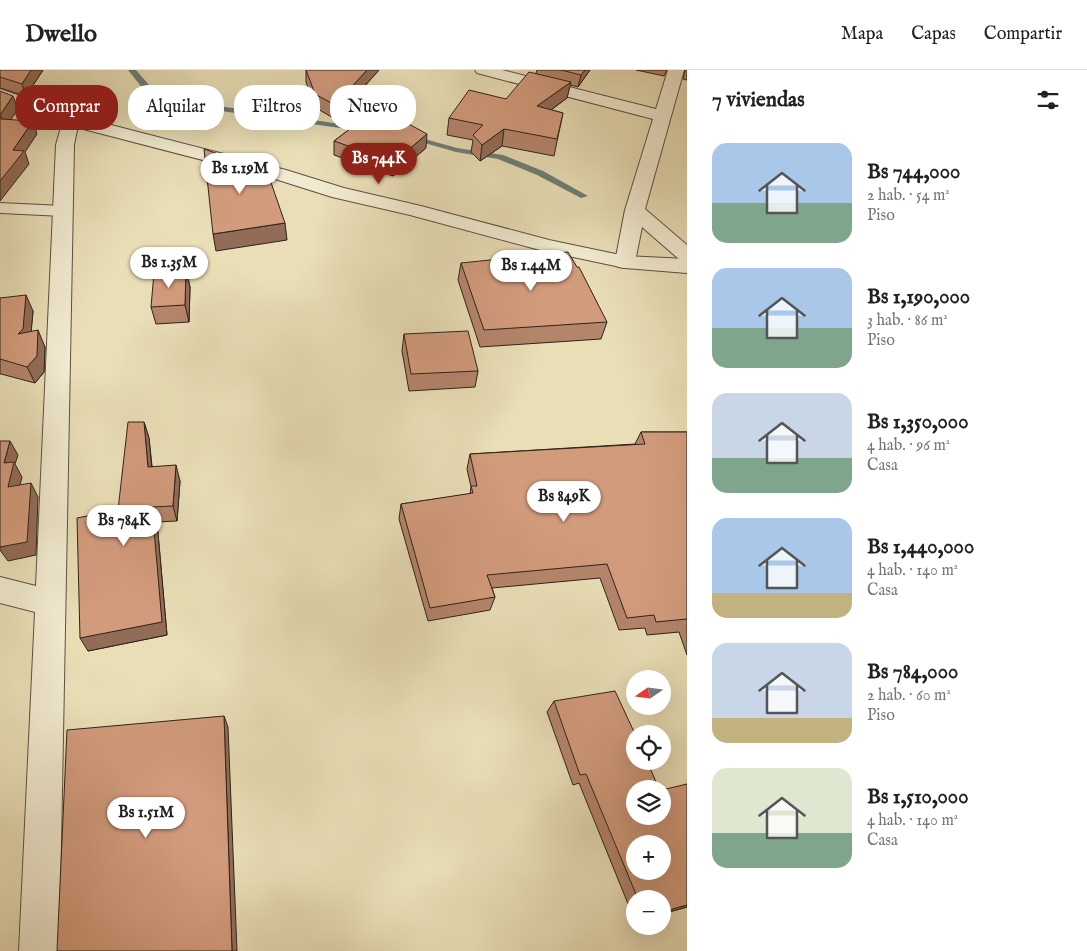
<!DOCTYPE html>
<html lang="es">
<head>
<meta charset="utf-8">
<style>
	:root { --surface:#fff; --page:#f2f2f2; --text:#222; --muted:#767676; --line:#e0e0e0; --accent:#8f2418 }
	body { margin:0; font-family:"IM FELL English",serif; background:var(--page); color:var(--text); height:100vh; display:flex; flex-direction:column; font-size:19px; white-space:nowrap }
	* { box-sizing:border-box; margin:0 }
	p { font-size:16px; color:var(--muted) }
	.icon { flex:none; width:28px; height:28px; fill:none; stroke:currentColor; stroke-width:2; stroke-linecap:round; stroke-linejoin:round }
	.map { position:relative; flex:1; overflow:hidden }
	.drawer { display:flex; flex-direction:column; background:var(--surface); width:400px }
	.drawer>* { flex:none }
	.hud { position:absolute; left:15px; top:15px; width:475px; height:45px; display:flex; gap:10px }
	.needle { width:32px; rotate:256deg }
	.controls { position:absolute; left:626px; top:600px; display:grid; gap:10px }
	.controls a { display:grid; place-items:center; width:45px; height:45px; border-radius:50%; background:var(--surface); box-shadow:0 5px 20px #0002; font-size:25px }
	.price { position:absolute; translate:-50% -42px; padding:0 11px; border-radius:18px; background:#fff; color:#222; font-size:16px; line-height:32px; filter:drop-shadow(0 1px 2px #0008) }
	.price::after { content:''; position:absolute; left:50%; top:30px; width:15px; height:11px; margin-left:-8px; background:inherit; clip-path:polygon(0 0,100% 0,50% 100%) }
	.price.current { background:var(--accent); color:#fff }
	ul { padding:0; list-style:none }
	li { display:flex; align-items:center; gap:15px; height:125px; padding:0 25px }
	li span { display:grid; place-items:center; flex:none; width:140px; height:100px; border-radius:15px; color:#555 }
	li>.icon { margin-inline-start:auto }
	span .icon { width:60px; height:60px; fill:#fffc; stroke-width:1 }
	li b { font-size:21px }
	h2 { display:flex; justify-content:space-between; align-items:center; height:60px; padding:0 25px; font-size:21px }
	.tag { padding:0 18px; border-radius:20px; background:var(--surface); box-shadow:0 5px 20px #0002; font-size:18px; line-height:45px }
	.tag.current { background:var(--accent); color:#fff }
	header { display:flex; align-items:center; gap:30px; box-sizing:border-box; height:70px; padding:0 25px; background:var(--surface); border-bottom:1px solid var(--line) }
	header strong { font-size:24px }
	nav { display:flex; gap:28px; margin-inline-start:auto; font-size:18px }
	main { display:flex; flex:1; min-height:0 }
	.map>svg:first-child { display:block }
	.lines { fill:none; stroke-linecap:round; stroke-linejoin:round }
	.stream { fill:#6e7e77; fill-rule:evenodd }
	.service-casing { stroke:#5c5142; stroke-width:2 }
	.minor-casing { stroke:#5c5142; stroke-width:2 }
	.tertiary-casing { stroke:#5c5142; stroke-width:2 }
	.service { fill:#f1ead0; fill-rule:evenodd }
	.minor { fill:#f1ead0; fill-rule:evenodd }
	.tertiary { fill:#f1ead0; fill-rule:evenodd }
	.wall { fill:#b5856b; stroke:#2d221c }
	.shaded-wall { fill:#936c57; stroke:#2d221c }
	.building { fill:#d29b7c; stroke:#2d221c; fill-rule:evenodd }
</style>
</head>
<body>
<header>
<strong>Dwello</strong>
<nav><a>Mapa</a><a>Capas</a><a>Compartir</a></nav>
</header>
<main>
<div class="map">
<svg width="687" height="881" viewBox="0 0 687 881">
	<rect width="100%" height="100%" fill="#e9deb6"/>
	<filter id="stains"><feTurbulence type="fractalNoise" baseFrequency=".004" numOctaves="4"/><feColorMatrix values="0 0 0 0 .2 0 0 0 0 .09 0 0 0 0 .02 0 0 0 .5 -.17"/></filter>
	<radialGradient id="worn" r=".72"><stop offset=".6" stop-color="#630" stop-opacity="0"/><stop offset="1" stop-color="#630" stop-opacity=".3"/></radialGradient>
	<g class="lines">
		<g class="stream">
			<path d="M128,0H136L150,16L185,31L347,55H369L373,57L369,59H347L180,35L144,20Z"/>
			<path d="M407,64L457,78L503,85L543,101L588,126L581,128L537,105L498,89L456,82L407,68Z"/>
		</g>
		<g class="service-casing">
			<path id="service" d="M0,133L63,136L69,137L71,141L69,145L63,146L0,143Z"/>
		</g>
		<g class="minor-casing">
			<g id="minor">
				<path d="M475,0H502L656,39L668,0H684L645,139L687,175V192L680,190L642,157L635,192L632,197L625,198L618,197L615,192L625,140L653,49L477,3Z"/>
				<path d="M70,45L76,46L79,50L74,75L59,881H19L35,542L0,533V507L36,516L56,75L64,46Z"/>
			</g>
		</g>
		<g class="tertiary-casing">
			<path id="tertiary" d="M0,19L76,46L286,100L344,118L421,136L549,170L625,186L687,189V203L625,198L540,180L410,145L332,127L272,108L64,54L0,30Z"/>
		</g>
		<use href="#service" class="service"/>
		<use href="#minor" class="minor"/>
		<use href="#tertiary" class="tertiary"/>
	</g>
	<g class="wall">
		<path d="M0,0H43L26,26L0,18Z"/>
		<path d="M306,0H379L335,49L316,38L306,12Z"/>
		<path d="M537,0H590L578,17L570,15L567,28L551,40L563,43L554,86L502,76L480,91L471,82L473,70L447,65L449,48L506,29L536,3Z"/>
		<path d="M636,0H667L664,6Z"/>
		<path d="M685,0H687V10L683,9Z"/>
		<path d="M401,20L400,34L397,47L426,78L393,106L334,85V71L361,51L359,42V27L378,38Z"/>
		<path d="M461,193L607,252L601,269L480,277L458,210Z"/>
		<path d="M186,200L190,217L189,252L156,254L151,237Z"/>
		<path d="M0,228L33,241L31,261L45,277L44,302L35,313L1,304H0Z"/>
		<path d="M404,264L478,301L475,317L409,321L402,281Z"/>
		<path d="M144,352L149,368L152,396L180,411L177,451L157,452L167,565L88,581Z"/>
		<path d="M641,362H687V585L679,562L647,565L645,558L619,560L600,508L492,518L495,527L490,540L428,551L399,449L401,434L470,424L471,417L467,399L470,384L635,374Z"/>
		<path d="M554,631L635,746L687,714V837L662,844V829H635V851L579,713L573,715L547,642Z"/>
	</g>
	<g class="shaded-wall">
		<path d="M31,0H43L26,26L22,14Z"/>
		<path d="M367,0H379L335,49V35Z"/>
		<path d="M585,0H590L578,17L581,5Z"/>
		<path d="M571,12L567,28L533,53L537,36Z"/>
		<path d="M401,20L400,34L393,60L394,46Z"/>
		<path d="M13,26L18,39L6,57L0,51V45Z"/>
		<path d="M33,51L37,64L25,82L29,94L0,131V111L13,80Z"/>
		<path d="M504,59L502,76L480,91L482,75Z"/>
		<path d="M427,64L426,78L393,106L394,92Z"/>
		<path d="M285,153L287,170L216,181L213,164Z"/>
		<path d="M186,200L190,217L189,252L185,235Z"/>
		<path d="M26,225L33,241L30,275L18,264Z"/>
		<path d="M38,260L45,277L44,302L35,313L27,297Z"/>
		<path d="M144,352L149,368L153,412L148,397Z"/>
		<path d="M10,371L18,385L15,394L22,407L16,431L8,417L4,393Z"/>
		<path d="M176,395L180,411L177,451L173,436Z"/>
		<path d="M31,413L38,427L36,485L8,491L0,480V477Z"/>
		<path d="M152,437L157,452L167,565L88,581L80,568Z"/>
		<path d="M224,646L228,657L237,881H232Z"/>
		<path d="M687,835V837L662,844V842Z"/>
	</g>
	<g class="building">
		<path d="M0,0H31L22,14L0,7Z"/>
		<path d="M306,0H367L335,35L315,24Z"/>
		<path d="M561,0H585L581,5Z"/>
		<path d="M529,2L571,12L537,36L563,43L557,69L504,59L482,75L473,65L483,55L449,48L469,20L506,29Z"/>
		<path d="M401,20L394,46L427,64L394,92L334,71L363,49L359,27L378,38Z"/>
		<path d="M0,21L13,26L0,45Z"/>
		<path d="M0,47H2L1,49L33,51L13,80L24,81L0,111Z"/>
		<path d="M204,79L267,101L285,153L213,164Z"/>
		<path d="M568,182L577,197H579L607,252L484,260L461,193Z"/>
		<path d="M186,200L185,235L151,237L154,203Z"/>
		<path d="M26,225L23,259L18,264L38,260L37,286L27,297L0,289V228Z"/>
		<path d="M468,261L478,301L411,304L404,264Z"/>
		<path d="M128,352H144L148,397L176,395L173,436L152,437L162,552L80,568L77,448L118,440Z"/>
		<path d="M641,362H687V549L656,552L654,545L627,548L607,494L487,505L495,527L430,538L401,434L473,423L471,416H477L470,384L645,374Z"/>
		<path d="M0,371H10L4,393L14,392L8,417L31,413L27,472L0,477Z"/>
		<path d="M615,621L635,664V691H647L659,719H635V746H662V720L687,714V835L662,842V829H638L586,704L580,705L554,631ZM635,774H662V801H635Z"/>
		<path d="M224,646L232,881H57L67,660Z"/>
	</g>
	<rect width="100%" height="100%" filter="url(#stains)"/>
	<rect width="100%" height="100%" fill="url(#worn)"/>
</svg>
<div class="controls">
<a><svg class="needle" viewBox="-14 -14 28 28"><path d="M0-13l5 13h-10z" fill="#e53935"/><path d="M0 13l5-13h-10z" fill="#767676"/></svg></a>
<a><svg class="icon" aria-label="locate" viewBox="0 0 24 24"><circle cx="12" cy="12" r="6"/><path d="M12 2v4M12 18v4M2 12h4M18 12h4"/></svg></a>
<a><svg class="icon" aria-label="layers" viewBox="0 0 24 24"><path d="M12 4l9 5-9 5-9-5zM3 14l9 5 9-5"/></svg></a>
<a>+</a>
<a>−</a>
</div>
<b class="price current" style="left:379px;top:115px">Bs 744K</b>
<b class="price" style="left:240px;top:125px">Bs 1.19M</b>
<b class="price" style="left:169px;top:219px">Bs 1.35M</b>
<b class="price" style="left:531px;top:222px">Bs 1.44M</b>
<b class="price" style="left:564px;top:453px">Bs 849K</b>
<b class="price" style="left:124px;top:477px">Bs 784K</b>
<b class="price" style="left:146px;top:769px">Bs 1.51M</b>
<div class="hud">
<a class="tag current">Comprar</a>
<a class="tag">Alquilar</a>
<a class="tag">Filtros</a>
<a class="tag">Nuevo</a>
</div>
</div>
<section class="drawer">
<h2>7 viviendas<svg class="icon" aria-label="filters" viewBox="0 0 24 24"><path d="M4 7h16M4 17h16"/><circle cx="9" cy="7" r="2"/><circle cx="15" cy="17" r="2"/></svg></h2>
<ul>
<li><span style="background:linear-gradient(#a9c7e8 60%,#7fa58c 0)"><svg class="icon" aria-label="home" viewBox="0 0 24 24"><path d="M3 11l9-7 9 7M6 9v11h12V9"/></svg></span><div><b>Bs 744,000</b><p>2 hab. · 54 m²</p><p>Piso</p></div></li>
<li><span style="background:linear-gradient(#a9c7e8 60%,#7fa58c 0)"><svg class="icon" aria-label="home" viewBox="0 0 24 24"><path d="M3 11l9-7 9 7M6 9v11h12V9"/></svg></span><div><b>Bs 1,190,000</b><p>3 hab. · 86 m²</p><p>Piso</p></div></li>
<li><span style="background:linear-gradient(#c9d6e8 65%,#7fa58c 0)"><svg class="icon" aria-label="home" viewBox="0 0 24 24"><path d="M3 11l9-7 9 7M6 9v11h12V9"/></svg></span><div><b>Bs 1,350,000</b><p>4 hab. · 96 m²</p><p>Casa</p></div></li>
<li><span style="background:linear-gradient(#a9c7e8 75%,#c2b280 0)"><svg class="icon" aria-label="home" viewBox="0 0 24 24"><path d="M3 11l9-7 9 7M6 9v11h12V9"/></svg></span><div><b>Bs 1,440,000</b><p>4 hab. · 140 m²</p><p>Casa</p></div></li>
<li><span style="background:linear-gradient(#c9d6e8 75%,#c2b280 0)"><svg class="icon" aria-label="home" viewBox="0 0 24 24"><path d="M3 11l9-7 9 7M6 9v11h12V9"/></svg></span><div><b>Bs 784,000</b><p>2 hab. · 60 m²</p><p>Piso</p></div></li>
<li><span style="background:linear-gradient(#dfe7d0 65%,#7fa58c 0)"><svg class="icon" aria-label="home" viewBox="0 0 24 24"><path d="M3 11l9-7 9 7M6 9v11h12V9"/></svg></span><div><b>Bs 1,510,000</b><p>4 hab. · 140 m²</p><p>Casa</p></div></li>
</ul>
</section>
</main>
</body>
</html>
